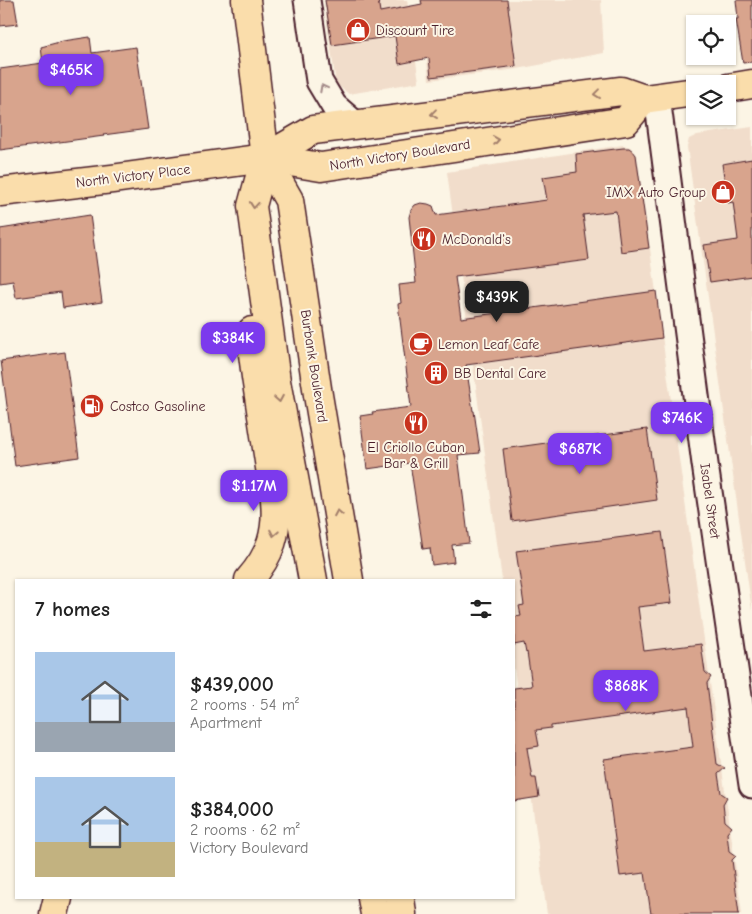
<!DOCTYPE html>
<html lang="en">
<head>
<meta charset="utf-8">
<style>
	:root { --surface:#fff; --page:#f6f6f6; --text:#222; --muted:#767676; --accent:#7c3aed }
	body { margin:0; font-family:"Comic Neue",sans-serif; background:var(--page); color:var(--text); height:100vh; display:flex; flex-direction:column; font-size:19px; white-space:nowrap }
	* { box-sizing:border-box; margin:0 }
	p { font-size:16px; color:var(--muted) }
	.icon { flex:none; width:28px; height:28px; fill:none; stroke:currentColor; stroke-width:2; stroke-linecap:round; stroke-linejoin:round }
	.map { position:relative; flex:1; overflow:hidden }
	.sheet { position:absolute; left:15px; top:579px; width:500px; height:320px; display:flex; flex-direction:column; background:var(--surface); border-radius:0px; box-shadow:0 1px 4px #0004 }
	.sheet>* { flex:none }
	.tools { position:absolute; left:686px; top:15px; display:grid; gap:10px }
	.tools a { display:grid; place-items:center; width:50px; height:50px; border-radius:0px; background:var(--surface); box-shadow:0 1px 4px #0004; font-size:25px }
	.price { position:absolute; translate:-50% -42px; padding:0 11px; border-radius:10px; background:var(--accent); color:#fff; font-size:16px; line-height:32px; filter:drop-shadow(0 1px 2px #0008) }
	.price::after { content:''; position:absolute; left:50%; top:30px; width:15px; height:11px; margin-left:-8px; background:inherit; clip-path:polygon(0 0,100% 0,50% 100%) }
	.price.current { background:#222; color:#fff }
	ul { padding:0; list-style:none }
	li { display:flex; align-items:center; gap:15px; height:125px; padding:0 20px }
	li span { display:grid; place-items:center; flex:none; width:140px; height:100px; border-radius:0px; color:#555 }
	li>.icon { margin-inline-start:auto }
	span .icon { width:60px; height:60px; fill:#fffc; stroke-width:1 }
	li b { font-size:21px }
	h2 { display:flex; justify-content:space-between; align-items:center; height:60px; padding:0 20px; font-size:21px }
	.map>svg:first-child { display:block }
	.built { fill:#f1ddcb }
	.building { fill:#d8a48d; stroke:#4a1f2b }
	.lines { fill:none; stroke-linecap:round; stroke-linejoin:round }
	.minor-casing { stroke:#4a1f2b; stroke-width:29 }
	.major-casing { stroke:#4a1f2b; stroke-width:31 }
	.minor { stroke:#fcf5e5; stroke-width:25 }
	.major { stroke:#faddab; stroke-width:28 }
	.oneway { stroke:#a38a88 }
	.oneway2 { stroke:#a27e6b }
	.labels { text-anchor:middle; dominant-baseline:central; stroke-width:4; stroke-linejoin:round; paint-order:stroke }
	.poi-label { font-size:14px; fill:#4a1f2b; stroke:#fcf5e5; text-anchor:start }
	.street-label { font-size:14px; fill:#4a1f2b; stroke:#fcf5e5 }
</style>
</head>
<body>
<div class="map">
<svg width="752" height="914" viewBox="0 0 752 914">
	<rect width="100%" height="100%" fill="#fcf5e5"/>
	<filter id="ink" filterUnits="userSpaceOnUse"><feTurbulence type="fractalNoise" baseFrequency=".02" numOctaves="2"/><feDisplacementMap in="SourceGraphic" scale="10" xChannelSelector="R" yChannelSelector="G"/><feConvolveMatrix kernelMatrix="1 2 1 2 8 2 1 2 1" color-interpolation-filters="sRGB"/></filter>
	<g filter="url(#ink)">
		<g class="built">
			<path d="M324,0H407L419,82L349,94L336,84Z"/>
			<path d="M420,0H601L604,53L517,69L429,80Z"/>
			<path d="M752,127V611L687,147L689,139L697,135Z"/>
			<path d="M623,145L630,147L637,155L742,914H547L514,667V580H502L447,172Z"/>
		</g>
		<g class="building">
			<path d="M0,0H14L18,24L0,26Z"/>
			<path d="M325,0H378L380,12L422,4L421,0H507L516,66L431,77L429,58L399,64L395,36L332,45Z"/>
			<path d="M736,0H752V62L743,63L736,19H738Z"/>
			<path d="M90,37L92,53L136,47L148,129L103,135L104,136L0,150V69L43,63L41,47L63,41Z"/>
			<path d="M623,148H629L633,151L636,155L649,248L621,252L616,211L583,215L589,260L455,277L461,318L656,291L662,338L466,365L473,411H474L480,453L458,455L469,543L452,545L454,562L432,565L430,548L423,549L410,463L367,469L360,416L373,414L372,412L411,407L398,304L401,303L399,285L416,283L409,217L411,210L415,205L421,203L428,204L433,206L436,215L547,200L543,177L577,172L576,154Z"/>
			<path d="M752,159V276L710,282L704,245L738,240L733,202L728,203L722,164Z"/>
			<path d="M90,215L102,302L63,308L61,292L16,298L13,281L0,283V229Z"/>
			<path d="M65,352L79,457L15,466L1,361Z"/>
			<path d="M647,429L657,500L512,521L503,449Z"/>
			<path d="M662,532L672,603L638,607L644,651L701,644L705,672L711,677L707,683L717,764L725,768L718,774L721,793L727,797L723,804L725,821L732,827L727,833L729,851L736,856L732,860L739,914H651L645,873L620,876L604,759L693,747L688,707L551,726V728L536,730L539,746L527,748L532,778H536L539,797L514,801V688L532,686L527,652L526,653L524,643L514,645V617L521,616L519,606L524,605L516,551Z"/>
		</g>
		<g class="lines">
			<g class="minor-casing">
				<g id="minor">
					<path d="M307,0L319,81L334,106L355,124"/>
					<path d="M657,97L705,464L752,785"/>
				</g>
			</g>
			<g class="major-casing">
				<g id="major">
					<path d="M246,0L265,158L252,206L276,381L313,580"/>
					<path d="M728,88L752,84"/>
					<path d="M265,158L313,130L621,91L644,99L695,92"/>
					<path d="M265,158L289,200L318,395L349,580"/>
					<path d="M0,192L112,179L265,158L321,167L626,121L644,99"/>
					<path d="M249,580C271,555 278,532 275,500L256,377L251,339L252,331"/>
					<path d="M372,898L375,914"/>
					<path d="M400,898L402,914"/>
					<path d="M54,914L58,898"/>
				</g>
			</g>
			<use href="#minor" class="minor"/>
			<use href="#major" class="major"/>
		</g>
		<defs><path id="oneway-chevron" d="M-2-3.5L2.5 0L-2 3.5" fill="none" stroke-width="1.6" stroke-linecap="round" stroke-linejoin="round" transform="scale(1.25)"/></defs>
		<use class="oneway" href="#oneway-chevron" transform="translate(323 88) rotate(-118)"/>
		<g class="oneway2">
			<use href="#oneway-chevron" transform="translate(597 94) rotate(173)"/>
			<use href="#oneway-chevron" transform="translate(434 114) rotate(173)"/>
			<use href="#oneway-chevron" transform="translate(496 140) rotate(-9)"/>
			<use href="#oneway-chevron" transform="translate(254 205) rotate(95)"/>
			<use href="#oneway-chevron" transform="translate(279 399) rotate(80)"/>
			<use href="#oneway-chevron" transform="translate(338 513) rotate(-100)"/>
			<use href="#oneway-chevron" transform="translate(274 533) rotate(101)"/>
		</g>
	</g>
	<defs>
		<g id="shop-disc" transform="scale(1.25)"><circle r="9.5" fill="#c8321e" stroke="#fcf5e5"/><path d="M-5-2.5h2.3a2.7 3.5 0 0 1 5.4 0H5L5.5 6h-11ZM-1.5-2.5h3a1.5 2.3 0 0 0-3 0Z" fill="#fff"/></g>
		<g id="restaurant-disc" transform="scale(1.25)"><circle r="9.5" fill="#c8321e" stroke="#fcf5e5"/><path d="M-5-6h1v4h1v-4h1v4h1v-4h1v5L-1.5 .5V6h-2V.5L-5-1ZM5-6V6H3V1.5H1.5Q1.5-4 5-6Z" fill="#fff"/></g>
		<g id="cafe-disc" transform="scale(1.25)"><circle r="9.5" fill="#c8321e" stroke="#fcf5e5"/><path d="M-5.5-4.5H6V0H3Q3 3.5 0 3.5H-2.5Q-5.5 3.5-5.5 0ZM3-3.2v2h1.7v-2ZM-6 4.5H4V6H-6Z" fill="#fff"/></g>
		<g id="building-disc" transform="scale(1.25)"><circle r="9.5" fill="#c8321e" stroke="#fcf5e5"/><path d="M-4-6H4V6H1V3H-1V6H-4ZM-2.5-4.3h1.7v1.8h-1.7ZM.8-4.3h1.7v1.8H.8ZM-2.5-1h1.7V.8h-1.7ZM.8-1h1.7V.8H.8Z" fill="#fff"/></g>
		<g id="fuel-disc" transform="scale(1.25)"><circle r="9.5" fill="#c8321e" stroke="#fcf5e5"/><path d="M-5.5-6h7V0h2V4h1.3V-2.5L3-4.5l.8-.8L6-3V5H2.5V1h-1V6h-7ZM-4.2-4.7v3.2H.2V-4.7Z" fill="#fff"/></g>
	</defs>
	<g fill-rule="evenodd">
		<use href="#shop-disc" x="358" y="30"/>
		<use href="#shop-disc" x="723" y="192"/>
		<use href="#restaurant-disc" x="424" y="239"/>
		<use href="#cafe-disc" x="421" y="344"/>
		<use href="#building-disc" x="436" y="373"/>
		<use href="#fuel-disc" x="92" y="406"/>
		<use href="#restaurant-disc" x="416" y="423"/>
	</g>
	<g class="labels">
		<g class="poi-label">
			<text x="376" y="30">Discount Tire</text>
			<text x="706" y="192" text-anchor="end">IMX Auto Group</text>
			<text x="442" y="239">McDonald's</text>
			<text x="438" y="344">Lemon Leaf Cafe</text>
			<text x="454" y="373">BB Dental Care</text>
			<text x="110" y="406">Costco Gasoline</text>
			<text x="416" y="447" text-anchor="middle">El Criollo Cuban<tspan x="416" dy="16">Bar &amp; Grill</tspan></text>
		</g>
		<g class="street-label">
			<text transform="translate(400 155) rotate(-9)">North Victory Boulevard</text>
			<text transform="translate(133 176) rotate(-7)">North Victory Place</text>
			<text transform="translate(314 366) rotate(81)">Burbank Boulevard</text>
			<text transform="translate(710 501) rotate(82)">Isabel Street</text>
		</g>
	</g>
</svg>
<div class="tools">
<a><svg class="icon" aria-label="locate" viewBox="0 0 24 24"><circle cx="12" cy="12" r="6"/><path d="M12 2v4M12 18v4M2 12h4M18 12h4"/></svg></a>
<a><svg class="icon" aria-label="layers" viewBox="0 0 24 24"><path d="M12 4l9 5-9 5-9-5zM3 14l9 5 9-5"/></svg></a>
</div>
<b class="price" style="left:71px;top:96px">$465K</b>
<b class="price current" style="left:497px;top:323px">$439K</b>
<b class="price" style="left:233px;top:364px">$384K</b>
<b class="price" style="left:682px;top:444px">$746K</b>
<b class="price" style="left:580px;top:475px">$687K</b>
<b class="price" style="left:254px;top:512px">$1.17M</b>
<b class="price" style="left:626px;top:712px">$868K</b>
<section class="sheet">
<h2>7 homes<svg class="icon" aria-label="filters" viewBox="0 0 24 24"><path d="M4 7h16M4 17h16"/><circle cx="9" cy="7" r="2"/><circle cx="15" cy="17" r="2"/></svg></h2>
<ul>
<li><span style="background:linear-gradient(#a9c7e8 70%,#9aa5b1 0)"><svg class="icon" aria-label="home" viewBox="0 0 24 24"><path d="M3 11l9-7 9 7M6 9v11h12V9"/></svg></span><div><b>$439,000</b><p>2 rooms · 54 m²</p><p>Apartment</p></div></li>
<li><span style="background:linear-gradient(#a9c7e8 65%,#c2b280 0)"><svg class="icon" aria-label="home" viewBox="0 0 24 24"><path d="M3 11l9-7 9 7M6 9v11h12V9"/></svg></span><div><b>$384,000</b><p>2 rooms · 62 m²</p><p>Victory Boulevard</p></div></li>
</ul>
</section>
</div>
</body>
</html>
